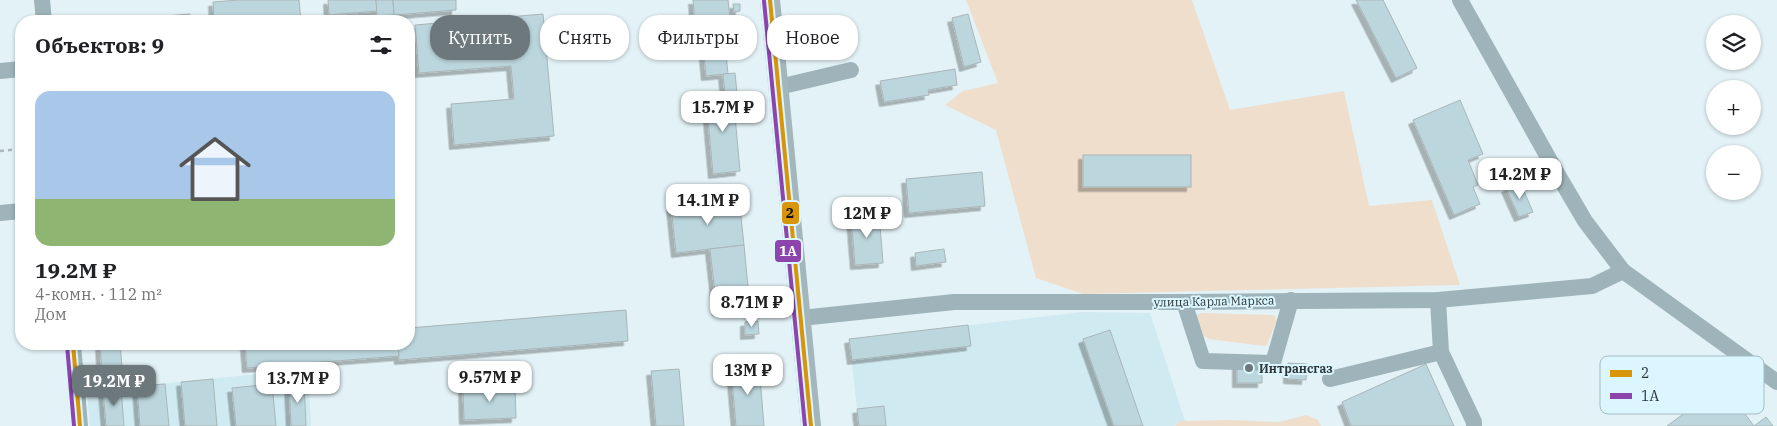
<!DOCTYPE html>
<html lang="ru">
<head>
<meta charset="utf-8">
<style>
	:root { --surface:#fff; --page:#f6f6f6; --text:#202124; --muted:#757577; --line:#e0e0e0; --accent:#6c787b }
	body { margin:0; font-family:"IBM Plex Serif",serif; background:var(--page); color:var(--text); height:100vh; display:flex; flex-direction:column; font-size:19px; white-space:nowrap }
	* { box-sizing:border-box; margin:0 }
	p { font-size:16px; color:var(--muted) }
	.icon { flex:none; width:28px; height:28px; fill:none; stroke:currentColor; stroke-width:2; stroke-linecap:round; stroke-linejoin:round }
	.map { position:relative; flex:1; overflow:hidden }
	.details { position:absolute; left:15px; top:15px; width:400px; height:335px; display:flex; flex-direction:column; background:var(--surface); border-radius:20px; box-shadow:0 1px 4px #0004 }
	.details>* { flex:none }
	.top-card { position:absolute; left:430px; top:15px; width:475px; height:45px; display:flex; gap:10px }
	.controls { position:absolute; left:1706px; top:15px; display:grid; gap:10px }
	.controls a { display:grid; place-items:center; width:55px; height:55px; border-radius:50%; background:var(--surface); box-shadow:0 1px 4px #0004; font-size:25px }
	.price { position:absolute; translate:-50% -42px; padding:0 11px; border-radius:10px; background:#fff; color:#222; font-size:16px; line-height:32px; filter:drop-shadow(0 1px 2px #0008) }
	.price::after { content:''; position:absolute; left:50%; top:30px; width:15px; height:11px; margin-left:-8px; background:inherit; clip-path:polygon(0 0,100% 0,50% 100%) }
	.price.on { background:var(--accent); color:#fff }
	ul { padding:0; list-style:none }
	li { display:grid; align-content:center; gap:10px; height:265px; padding:0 20px }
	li+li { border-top:1px solid var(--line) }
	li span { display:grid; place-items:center; height:155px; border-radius:15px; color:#555 }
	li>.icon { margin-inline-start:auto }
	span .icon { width:90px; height:90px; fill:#fffc; stroke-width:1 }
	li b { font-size:21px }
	h2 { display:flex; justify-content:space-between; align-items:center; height:60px; padding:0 20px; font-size:21px }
	.pill { padding:0 18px; border-radius:20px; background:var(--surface); box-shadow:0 1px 4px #0004; font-size:18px; line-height:45px }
	.pill.on { background:var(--accent); color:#fff }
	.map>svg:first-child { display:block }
	.built { fill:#cfeaf0 }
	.green { fill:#f0decd }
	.building { fill:#bcd6dd; stroke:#aab5b8; filter:url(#shadow) }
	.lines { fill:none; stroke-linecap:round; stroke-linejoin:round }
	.path { stroke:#a7b6bb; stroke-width:2.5; stroke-dasharray:4 4; stroke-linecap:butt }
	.minor { stroke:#9eb4ba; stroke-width:16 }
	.major { stroke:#a2b6bb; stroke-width:20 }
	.bus-1-casing { stroke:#dbf6fe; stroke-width:8 }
	.bus-2-casing { stroke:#dbf6fe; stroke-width:8 }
	.bus-1 { stroke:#d99509; stroke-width:4 }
	.bus-2 { stroke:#8e44ad; stroke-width:4 }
	.poi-dot { fill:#6c787b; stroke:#dbf6fe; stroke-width:2 }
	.labels { text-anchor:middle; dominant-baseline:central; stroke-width:4; stroke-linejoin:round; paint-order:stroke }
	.street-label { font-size:12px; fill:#2c3639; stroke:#dbf6fe }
	.poi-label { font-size:12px; font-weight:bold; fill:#2c3639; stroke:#dbf6fe; text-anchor:start }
	.key { fill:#dbf6fe; stroke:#a6bcc3; stroke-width:1 }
	.key-label { font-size:14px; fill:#2c3639 }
	.line-badge { stroke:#dbf6fe; stroke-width:2 }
	.badge-label { font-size:14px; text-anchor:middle; font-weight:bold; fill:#fff }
	.pale-badge-label { font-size:14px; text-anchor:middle; font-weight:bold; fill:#111 }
</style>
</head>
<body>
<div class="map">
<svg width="1777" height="426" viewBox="0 0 1777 426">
	<defs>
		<filter id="shadow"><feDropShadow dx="-4.5" dy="4.5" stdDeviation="0" flood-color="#0004"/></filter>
	</defs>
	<rect width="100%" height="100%" fill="#e3f2f6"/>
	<g class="built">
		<path d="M1084,312L1150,313L1185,421H1179L1174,426H859L849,339Z"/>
		<path d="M308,369L311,426H90L87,391Z"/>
	</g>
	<g class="green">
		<path d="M966,0H1192L1230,110L1344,91L1369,206L1432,200L1460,285L1083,294L1036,278L996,130L945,105L963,91L998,83Z"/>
		<path d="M1201,313L1274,315L1277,320L1267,345L1264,346L1209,339L1201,334L1195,316Z"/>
		<path d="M1306,415L1318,420L1321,426H1175L1179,421H1185L1230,420L1279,422Z"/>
	</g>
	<g class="building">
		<path d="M238,0H299L301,21H214L213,2Z"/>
		<path d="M328,0H376L377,11L329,15Z"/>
		<path d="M376,0H393L394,15L377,16Z"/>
		<path d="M393,0H456V10L394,15Z"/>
		<path d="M693,0H728L730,18L695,22Z"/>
		<path d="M1356,0H1383L1417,68L1396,78Z"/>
		<path d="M733,4H740V11L734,12Z"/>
		<path d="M190,14V21H104Z"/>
		<path d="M543,14L554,136L454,145L451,104L514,99L511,66L419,73L415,25Z"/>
		<path d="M968,14L981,62L964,67L952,18Z"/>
		<path d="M723,23L728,74L706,76L701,25Z"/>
		<path d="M813,31L815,47L806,48L804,32Z"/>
		<path d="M955,69L957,85L928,90L929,95L884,102L880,81Z"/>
		<path d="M735,73L737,93L725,94L723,74Z"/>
		<path d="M733,93L740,171L713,174L706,96Z"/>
		<path d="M1460,100L1483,154L1468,160L1478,185L1473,187L1480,204L1454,215L1413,120Z"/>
		<rect x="1083" y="155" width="108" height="32"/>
		<path d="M982,172L985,206L909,213L906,179Z"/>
		<path d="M1520,182L1533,212L1519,217L1506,188Z"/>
		<path d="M739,198L744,245L676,253L671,206Z"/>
		<path d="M879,213L883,263L855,265L851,216Z"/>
		<path d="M744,245L750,308L717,311L710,249Z"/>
		<path d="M944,249L946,262L916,266L915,253Z"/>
		<path d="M626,310L628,341L399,360L398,344H409V328Z"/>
		<path d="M758,321L759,334L745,335V322Z"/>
		<path d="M968,325L971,346L852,360L849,339Z"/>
		<path d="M1110,330L1143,426H1114L1083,339Z"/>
		<path d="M100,344H120L124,388L103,389Z"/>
		<path d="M245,344H391V346L398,345L399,356L247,368Z"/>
		<path d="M1237,357L1262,358V383H1237Z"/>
		<path d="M1288,363L1307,364L1306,380L1288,379Z"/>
		<path d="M1426,364L1454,426H1351L1342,402Z"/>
		<path d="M759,365L764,426H736L731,367Z"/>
		<path d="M679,369L684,426H656L651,371Z"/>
		<path d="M213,379L217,426H185L181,382Z"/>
		<path d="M304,381L306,426H291L289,382Z"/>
		<path d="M165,384L169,426H140L137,386Z"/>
		<path d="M272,384L276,426H236L232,388Z"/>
		<path d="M1723,385L1754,426H1667Z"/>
		<path d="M515,386L516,418L464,420L463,388Z"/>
		<path d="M121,388L124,426H106L103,389Z"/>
		<path d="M884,406L886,426H859L857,409Z"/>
		<path d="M1766,417L1773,426H1754Z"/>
	</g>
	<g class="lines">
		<g class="path">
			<path d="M18,83L21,117"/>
			<path d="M0,151L21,149"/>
		</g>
		<g class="minor">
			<path d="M42,0L44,21"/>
			<path d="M1460,0L1558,175L1585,221L1623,271L1777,382"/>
			<path d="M0,71L21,69"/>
			<path d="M779,87L851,70"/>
			<path d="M0,213L21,211"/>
			<path d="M1438,300L1441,352L1474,422V426"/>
			<path d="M1184,302L1203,361L1273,363L1291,300"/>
			<path d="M801,318L954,302H1184L1438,300L1592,286L1623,271"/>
			<path d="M73,344L80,426"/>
			<path d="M1330,379L1441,352"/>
		</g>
		<path class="major" d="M770,0L811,426"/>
		<g class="bus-1-casing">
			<g id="bus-1">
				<path d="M770,0L811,426"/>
				<path d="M73,344L80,426"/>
			</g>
		</g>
		<g class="bus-2-casing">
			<g id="bus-2">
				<path d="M764,1L805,426"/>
				<path d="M67,345L74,426"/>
			</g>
		</g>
		<use href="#bus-1" class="bus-1"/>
		<use href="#bus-2" class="bus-2"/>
	</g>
	<circle class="poi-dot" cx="1249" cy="368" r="5"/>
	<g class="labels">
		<g class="street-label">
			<text transform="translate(1214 301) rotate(-1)">улица Карла Маркса</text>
		</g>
		<g class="poi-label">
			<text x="1259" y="368">Интрансгаз</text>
		</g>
	</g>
	<rect x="1600" y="356" width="164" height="58" rx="8" class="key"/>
	<rect x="1610" y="370" width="22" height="7" fill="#d99509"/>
	<rect x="1610" y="393" width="22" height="6" fill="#8e44ad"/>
	<g class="key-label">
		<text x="1641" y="378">2</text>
		<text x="1641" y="401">1А</text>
	</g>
	<g class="line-badge">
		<rect x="781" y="201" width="19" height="24" rx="5" fill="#d99509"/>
		<rect x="774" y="239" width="28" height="24" rx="5" fill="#8e44ad"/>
	</g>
	<g class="badge-label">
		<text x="788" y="256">1А</text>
	</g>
	<g class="pale-badge-label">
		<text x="790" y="218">2</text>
	</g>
</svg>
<div class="controls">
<a><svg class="icon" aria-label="layers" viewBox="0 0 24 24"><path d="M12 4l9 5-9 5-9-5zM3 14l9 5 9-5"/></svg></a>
<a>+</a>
<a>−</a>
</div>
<b class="price" style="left:723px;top:133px">15.7M ₽</b>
<b class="price" style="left:1520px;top:200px">14.2M ₽</b>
<b class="price" style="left:708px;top:226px">14.1M ₽</b>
<b class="price" style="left:867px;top:239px">12M ₽</b>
<b class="price" style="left:752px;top:328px">8.71M ₽</b>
<b class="price" style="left:748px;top:396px">13M ₽</b>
<b class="price" style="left:490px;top:403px">9.57M ₽</b>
<b class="price" style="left:298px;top:404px">13.7M ₽</b>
<b class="price on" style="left:114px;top:407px">19.2M ₽</b>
<div class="top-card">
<a class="pill on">Купить</a>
<a class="pill">Снять</a>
<a class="pill">Фильтры</a>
<a class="pill">Новое</a>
</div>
<section class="details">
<h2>Объектов: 9<svg class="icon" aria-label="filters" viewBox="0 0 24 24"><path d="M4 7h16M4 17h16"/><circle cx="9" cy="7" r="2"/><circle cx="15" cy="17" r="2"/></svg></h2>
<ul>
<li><span style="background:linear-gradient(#a9c7e8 70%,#8fb573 0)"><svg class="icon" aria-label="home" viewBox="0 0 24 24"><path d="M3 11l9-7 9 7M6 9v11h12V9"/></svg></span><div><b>19.2M ₽</b><p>4-комн. · 112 m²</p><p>Дом</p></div></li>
</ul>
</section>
</div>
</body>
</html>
